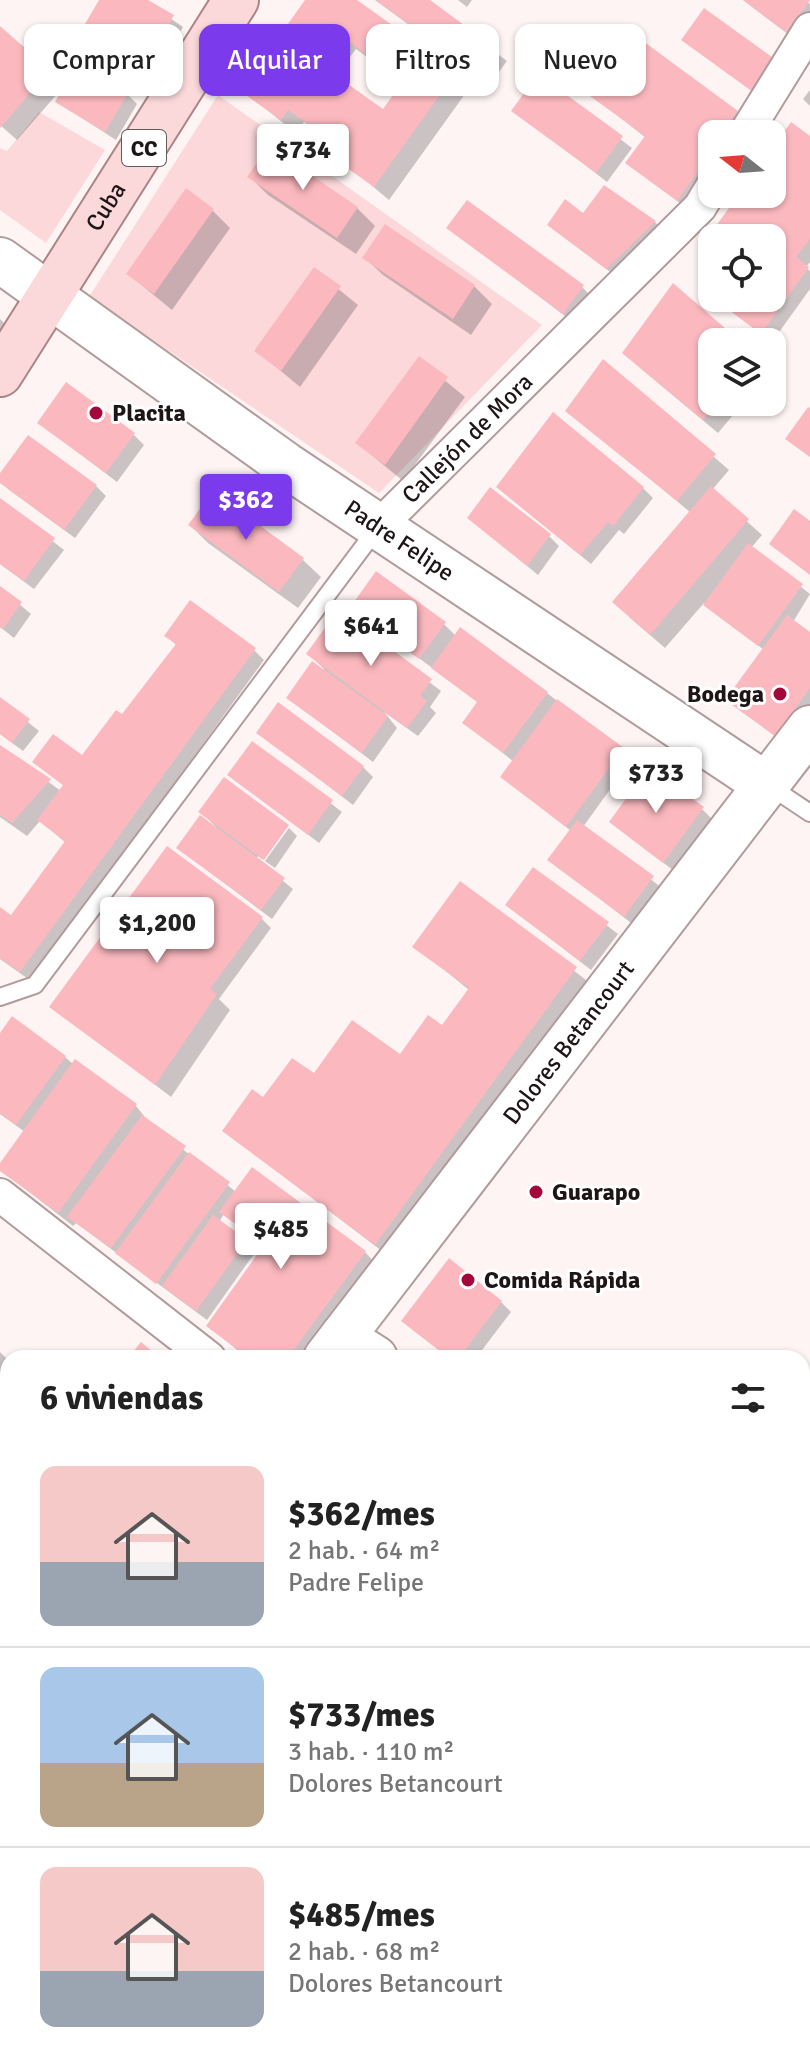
<!DOCTYPE html>
<html lang="es">
<head>
<meta charset="utf-8">
<style>
	:root { --surface:#fff; --page:#f2f2f2; --text:#222; --muted:#767676; --line:#e0e0e0; --accent:#7c3aed }
	body { margin:0; font-family:Signika,sans-serif; background:var(--page); color:var(--text); height:100vh; display:flex; flex-direction:column; font-size:30px; white-space:nowrap }
	* { box-sizing:border-box; margin:0 }
	p { font-size:26px; color:var(--muted) }
	.icon { flex:none; width:44px; height:44px; fill:none; stroke:currentColor; stroke-width:2; stroke-linecap:round; stroke-linejoin:round }
	.map { position:relative; flex:1; overflow:hidden }
	.details { position:absolute; left:0px; top:1350px; width:810px; height:714px; display:flex; flex-direction:column; background:var(--surface); border-radius:24px 24px 0 0; box-shadow:0 2px 6px #0004 }
	.details>* { flex:none }
	.banner { position:absolute; left:24px; top:24px; width:762px; height:72px; display:flex; gap:16px }
	.needle { width:52px; rotate:287deg }
	.fabs { position:absolute; left:698px; top:120px; display:grid; gap:16px }
	.fabs a { display:grid; place-items:center; width:88px; height:88px; border-radius:16px; background:var(--surface); box-shadow:0 2px 6px #0004; font-size:40px }
	.price { position:absolute; translate:-50% -68px; padding:0 18px; border-radius:8px; background:#fff; color:#222; font-size:26px; line-height:52px; filter:drop-shadow(0 2px 4px #0008) }
	.price::after { content:''; position:absolute; left:50%; top:48px; width:24px; height:18px; margin-left:-12px; background:inherit; clip-path:polygon(0 0,100% 0,50% 100%) }
	.price.selected { background:var(--accent); color:#fff }
	ul { padding:0; list-style:none }
	li { display:flex; align-items:center; gap:24px; height:200px; padding:0 40px }
	li+li { border-top:2px solid var(--line) }
	li span { display:grid; place-items:center; flex:none; width:224px; height:160px; border-radius:16px; color:#555 }
	li>.icon { margin-inline-start:auto }
	span .icon { width:96px; height:96px; fill:#fffc; stroke-width:1 }
	li b { font-size:34px }
	h2 { display:flex; justify-content:space-between; align-items:center; height:96px; padding:0 40px; font-size:34px }
	.pill { padding:0 28px; border-radius:16px; background:var(--surface); box-shadow:0 2px 6px #0004; font-size:28px; line-height:72px }
	.pill.selected { background:var(--accent); color:#fff }
	.map>svg:first-child { display:block }
	.green { fill:#fcd8db }
	.shadow { fill:#0003; fill-rule:evenodd }
	.building { fill:#fbb9bf; fill-rule:evenodd }
	.lines { fill:none; stroke-linecap:round; stroke-linejoin:round }
	.lane-casing { stroke:#b29b9d; stroke-width:20 }
	.street-casing { stroke:#b29b9d; stroke-width:36 }
	.secondary-casing { stroke:#b29b9d; stroke-width:48 }
	.primary-casing { stroke:#ac8486; stroke-width:48 }
	.lane { stroke:#fff; stroke-width:16 }
	.street { stroke:#fff; stroke-width:32 }
	.secondary { stroke:#fff; stroke-width:44 }
	.primary { stroke:#fbd9db; stroke-width:44 }
	.poi-dot { fill:#a4083b; stroke:#fff; stroke-width:3 }
	.labels { text-anchor:middle; dominant-baseline:central; stroke-width:6; stroke-linejoin:round; paint-order:stroke }
	.shield { fill:#fff; stroke:#625b5c; stroke-width:2 }
	.shield-label { font-size:22px; font-weight:bold; fill:#1e1516 }
	.street-label { font-size:24px; fill:#1e1516; stroke:#fff }
	.poi-label { font-size:24px; font-weight:bold; fill:#1e1516; stroke:#fff; text-anchor:start }
</style>
</head>
<body>
<div class="map">
<svg width="810" height="2063" viewBox="0 0 810 2063">
	<rect width="100%" height="100%" fill="#fef4f4"/>
	<g class="green">
		<path d="M218,95L542,325L379,493L89,297Z"/>
		<path d="M39,112L105,150L46,243L0,210V148L7,151Z"/>
	</g>
	<g class="shadow">
		<path d="M101,0H144L183,27L145,93L84,56L74,46Z"/>
		<path d="M308,0H354L456,73L470,87L389,200L346,164L351,157L304,122L296,133L243,91ZM356,49L404,84L383,112L335,77Z"/>
		<path d="M375,0H426L507,61L490,84Z"/>
		<path d="M458,0H472L467,7Z"/>
		<path d="M743,0H805L810,4V23L797,41Z"/>
		<path d="M0,28L64,86L17,140L0,125Z"/>
		<path d="M538,77L632,148L607,182L514,110Z"/>
		<path d="M810,90V106L803,99Z"/>
		<path d="M127,94L137,104L116,140L57,102Z"/>
		<path d="M592,95L736,112L746,122L738,134H712V176L688,209L628,163L646,138Z"/>
		<path d="M810,139V262L806,267L810,271V289L772,342L714,298H772V238H712V250L705,244L742,194H772V152Z"/>
		<path d="M250,177L357,208L375,226L356,254L268,195Z"/>
		<path d="M212,210L230,228L172,310L128,274Z"/>
		<path d="M584,216L655,222L664,232L617,277L560,234Z"/>
		<path d="M449,228L582,287L592,297L574,323Z"/>
		<path d="M365,258L474,286L492,304L471,335L383,275Z"/>
		<path d="M315,270L358,305L300,387L257,351Z"/>
		<path d="M674,286L738,342H712V402H744L718,433L639,367Z"/>
		<path d="M0,319L7,326L0,336Z"/>
		<path d="M419,359L465,397L403,481L357,443Z"/>
		<path d="M603,361L729,470L712,490L762,535L751,548L810,594L793,622L810,634V711L786,745L728,699L764,650L704,603L665,648L629,617L691,513L568,410Z"/>
		<path d="M39,423L134,435L144,445L117,482Z"/>
		<path d="M0,476L96,486L106,496L75,538L8,489Z"/>
		<path d="M643,488L653,498L624,534L619,530L591,564L509,497Z"/>
		<path d="M213,494L303,560L321,577L298,608L208,543L190,525Z"/>
		<path d="M0,500L64,550L34,589L0,564Z"/>
		<path d="M469,518L549,536L559,546L538,575Z"/>
		<path d="M0,588L31,614L14,638L0,627Z"/>
		<path d="M352,608L444,624L456,636L547,693L632,759L583,827L662,888L635,926L550,860L571,831L503,777L514,762L465,723L479,703Z"/>
		<path d="M339,613L441,691L430,707L436,713L418,736L384,712L397,728L373,762L288,698L324,669L309,654Z"/>
		<path d="M167,636L254,650L264,660L31,981L0,959V911L11,918L66,843L40,821L27,836L0,817V747L61,791L64,786L35,762L83,758L122,717L177,646Z"/>
		<path d="M0,700L39,731L23,751L0,734Z"/>
		<path d="M258,732L363,767L373,777L353,805Z"/>
		<path d="M253,743L342,812L319,843L230,775Z"/>
		<path d="M702,809L712,819L674,871L611,822Z"/>
		<path d="M201,812L286,825L262,859L258,856L256,859L293,889L272,919L178,848L216,827Z"/>
		<path d="M289,828L297,836L275,868L265,861Z"/>
		<path d="M533,869L618,934L591,970L507,905Z"/>
		<path d="M461,884L590,983L545,1046L540,1042L483,1120L391,1258L224,1131L264,1100L314,1076L400,1057L442,1027L469,990L415,946Z"/>
		<path d="M261,918L271,928L219,999L230,1010L171,1097L52,1006Z"/>
		<path d="M0,1037L65,1057L74,1065L76,1062L136,1106L149,1122L236,1192L365,1252L379,1267L313,1358H247L208,1326L265,1247L224,1214L219,1222L256,1251L207,1320L76,1223L73,1226L0,1169L25,1132L0,1114Z"/>
		<path d="M501,1302L511,1312L476,1358H449L413,1330Z"/>
		<path d="M0,1352L8,1360V1424L0,1434Z"/>
		<path d="M8,1456V1574L0,1584V1461Z"/>
		<path d="M804,1527L810,1532V1587L802,1581Z"/>
		<path d="M802,1653L810,1659V1760L802,1752Z"/>
		<path d="M802,1796L810,1802V1842L802,1853Z"/>
		<path d="M0,1909L8,1915V2011L0,2021Z"/>
		<path d="M27,2056H190L185,2063H22Z"/>
		<path d="M317,2056H366L361,2063H327Z"/>
		<path d="M384,2056H681L676,2063H379Z"/>
	</g>
	<g class="building">
		<path d="M99,0H148L174,15L134,84L72,46Z"/>
		<path d="M305,0H357L457,71L374,187L343,165L350,154L288,110L281,120L240,91ZM341,36L403,81L383,109L320,64Z"/>
		<path d="M376,0H430L498,50L479,75Z"/>
		<path d="M743,0H810L786,32Z"/>
		<path d="M704,8L776,60L753,92L681,40Z"/>
		<path d="M0,26L50,70L0,128Z"/>
		<path d="M632,33L738,111L720,134H712V152L677,201L625,163L645,136L590,96Z"/>
		<path d="M78,63L128,93L105,132L55,102Z"/>
		<path d="M538,74L623,136L596,173L511,111Z"/>
		<path d="M791,122L810,136V239L796,257L809,267L761,334L713,298H772V238H712V251L703,244L739,194H772V149Z"/>
		<path d="M269,146L358,207L337,238L247,177Z"/>
		<path d="M604,185L656,221L606,269L547,225L565,199L583,213Z"/>
		<path d="M186,188L214,209L154,294L126,274Z"/>
		<path d="M467,200L584,285L563,314L446,228Z"/>
		<path d="M385,224L475,285L453,319L362,258Z"/>
		<path d="M314,267L341,286L281,371L254,351Z"/>
		<path d="M673,283L741,342H712V402H718L703,420L622,353Z"/>
		<path d="M419,356L448,377L385,465L355,443Z"/>
		<path d="M603,359L716,454L677,501L565,411Z"/>
		<path d="M66,382L135,433L106,473L37,423Z"/>
		<path d="M808,407L810,408V457L785,439Z"/>
		<path d="M553,412L644,487L613,526L608,522L580,555L496,487Z"/>
		<path d="M28,435L97,485L64,530L0,483V473Z"/>
		<path d="M711,486L749,519L650,635L612,602Z"/>
		<path d="M490,487L551,534L527,566L467,518Z"/>
		<path d="M213,491L304,558L279,592L188,525Z"/>
		<path d="M0,498L55,538L24,581L0,564Z"/>
		<path d="M794,509L810,521V575L769,544Z"/>
		<path d="M748,543L803,584L758,646L703,605Z"/>
		<path d="M376,571L446,622L419,659L349,609Z"/>
		<path d="M0,586L22,602L3,629L0,627Z"/>
		<path d="M190,600L256,648L20,972L0,958V907L11,915L65,841L37,820L63,785L32,762L53,734L82,755L116,710L122,714L176,644L164,636Z"/>
		<path d="M338,610L432,679L420,696L427,701L407,728L306,654Z"/>
		<path d="M787,615L810,632V688L775,736L725,700Z"/>
		<path d="M460,627L548,692L503,753L462,723L477,702L431,668Z"/>
		<path d="M312,661L388,716L362,753L286,698Z"/>
		<path d="M0,697L30,719L12,743L0,734Z"/>
		<path d="M557,699L624,748L566,827L500,777Z"/>
		<path d="M278,702L364,766L342,796L256,733Z"/>
		<path d="M252,741L333,800L308,835L227,775Z"/>
		<path d="M0,745L51,779L12,823L0,815Z"/>
		<path d="M649,767L704,807L663,863L609,822Z"/>
		<path d="M224,777L289,825L264,860L198,812Z"/>
		<path d="M200,815L285,878L261,910L176,848Z"/>
		<path d="M577,820L654,876L624,917L547,860Z"/>
		<path d="M167,846L263,917L210,989L217,994L155,1085L49,1007Z"/>
		<path d="M533,867L609,922L580,961L505,905Z"/>
		<path d="M460,881L577,967L375,1245L222,1131L252,1089L263,1097L292,1058L314,1073L352,1020L400,1054L428,1015L442,1025L469,988L412,947Z"/>
		<path d="M12,1016L66,1056L16,1125L0,1113V1033Z"/>
		<path d="M75,1059L137,1104L58,1213L0,1171V1163Z"/>
		<path d="M142,1115L186,1146L111,1248L67,1217Z"/>
		<path d="M189,1152L230,1182L156,1284L115,1253Z"/>
		<path d="M252,1167L366,1251L288,1358H249L206,1326L264,1245L219,1212Z"/>
		<path d="M213,1215L247,1240L196,1311L162,1286Z"/>
		<path d="M449,1258L502,1301L459,1358H449L401,1321Z"/>
		<path d="M141,1342L160,1358H128Z"/>
		<path d="M5,1451L8,1454V1542L0,1552V1457Z"/>
		<path d="M804,1525L810,1529V1587L802,1581Z"/>
		<path d="M802,1651L810,1657V1710L802,1720Z"/>
		<path d="M0,1661L8,1668V1706L0,1699Z"/>
		<path d="M810,1730V1759L802,1753V1741Z"/>
		<path d="M802,1793L810,1799V1818L802,1829Z"/>
		<path d="M0,1907L8,1913V1988L0,1999Z"/>
		<path d="M810,1949V1989L802,1984V1961Z"/>
		<path d="M802,2015L810,2020V2063H787L776,2056H802Z"/>
		<path d="M25,2056H112L107,2063H20Z"/>
		<path d="M130,2056H173L168,2063H125Z"/>
		<path d="M193,2056H210L221,2063H189Z"/>
		<path d="M381,2056H460L455,2063H376Z"/>
		<path d="M480,2056H552L547,2063H475Z"/>
		<path d="M574,2056H663L658,2063H569Z"/>
	</g>
	<g class="lines">
		<g class="lane-casing">
			<g id="lane">
				<path d="M768,785L810,813"/>
				<path d="M0,997L35,985L378,527"/>
			</g>
		</g>
		<g class="street-casing">
			<g id="street">
				<path d="M745,134L810,29"/>
				<path id="s1" d="M378,527L700,207L712,187"/>
				<path d="M0,1195L209,1358"/>
				<path d="M0,1880L8,1886"/>
				<path d="M802,1908L810,1896"/>
				<path d="M269,2056L280,2063"/>
				<path d="M699,2063L704,2056"/>
			</g>
		</g>
		<g class="secondary-casing">
			<g id="secondary">
				<path id="s2" d="M0,260L286,465L765,784"/>
				<path d="M342,1337L375,1358"/>
				<path id="s3" d="M326,1358L810,728"/>
				<path d="M802,1629L810,1635"/>
				<path d="M0,1782L8,1771"/>
			</g>
		</g>
		<g class="primary-casing">
			<g id="primary">
				<path id="s4" d="M0,374L236,0"/>
			</g>
		</g>
		<use href="#lane" class="lane"/>
		<use href="#street" class="street"/>
		<use href="#secondary" class="secondary"/>
		<use href="#primary" class="primary"/>
	</g>
	<g class="poi-dot">
		<circle cx="96" cy="413" r="8"/>
		<circle cx="780" cy="694" r="8"/>
		<circle cx="536" cy="1192" r="8"/>
		<circle cx="468" cy="1280" r="8"/>
	</g>
	<g class="labels">
		<rect class="shield" x="122" y="130" width="44" height="36" rx="6"/>
		<g class="shield-label">
			<text x="144" y="148">CC</text>
		</g>
		<g class="street-label">
			<text stroke="none"><textPath href="#s4" startOffset="198">Cuba</textPath></text>
			<text stroke="none"><textPath href="#s1" startOffset="126">Callejón de Mora</textPath></text>
			<text stroke="none"><textPath href="#s2" startOffset="488">Padre Felipe</textPath></text>
			<text stroke="none"><textPath href="#s3" startOffset="398">Dolores Betancourt</textPath></text>
		</g>
		<g class="poi-label">
			<text x="112" y="413">Placita</text>
			<text x="764" y="694" text-anchor="end">Bodega</text>
			<text x="552" y="1192">Guarapo</text>
			<text x="484" y="1280">Comida Rápida</text>
		</g>
	</g>
</svg>
<div class="fabs">
<a><svg class="needle" viewBox="-14 -14 28 28"><path d="M0-13l5 13h-10z" fill="#e53935"/><path d="M0 13l5-13h-10z" fill="#767676"/></svg></a>
<a><svg class="icon" aria-label="locate" viewBox="0 0 24 24"><circle cx="12" cy="12" r="6"/><path d="M12 2v4M12 18v4M2 12h4M18 12h4"/></svg></a>
<a><svg class="icon" aria-label="layers" viewBox="0 0 24 24"><path d="M12 4l9 5-9 5-9-5zM3 14l9 5 9-5"/></svg></a>
</div>
<b class="price" style="left:303px;top:192px">$734</b>
<b class="price selected" style="left:246px;top:542px">$362</b>
<b class="price" style="left:371px;top:668px">$641</b>
<b class="price" style="left:656px;top:815px">$733</b>
<b class="price" style="left:157px;top:965px">$1,200</b>
<b class="price" style="left:281px;top:1271px">$485</b>
<div class="banner">
<a class="pill">Comprar</a>
<a class="pill selected">Alquilar</a>
<a class="pill">Filtros</a>
<a class="pill">Nuevo</a>
</div>
<section class="details">
<h2>6 viviendas<svg class="icon" aria-label="filters" viewBox="0 0 24 24"><path d="M4 7h16M4 17h16"/><circle cx="9" cy="7" r="2"/><circle cx="15" cy="17" r="2"/></svg></h2>
<ul>
<li><span style="background:linear-gradient(#f6c9c9 60%,#9aa5b1 0)"><svg class="icon" aria-label="home" viewBox="0 0 24 24"><path d="M3 11l9-7 9 7M6 9v11h12V9"/></svg></span><div><b>$362/mes</b><p>2 hab. · 64 m²</p><p>Padre Felipe</p></div></li>
<li><span style="background:linear-gradient(#a9c7e8 60%,#b9a48a 0)"><svg class="icon" aria-label="home" viewBox="0 0 24 24"><path d="M3 11l9-7 9 7M6 9v11h12V9"/></svg></span><div><b>$733/mes</b><p>3 hab. · 110 m²</p><p>Dolores Betancourt</p></div></li>
<li><span style="background:linear-gradient(#f6c9c9 65%,#9aa5b1 0)"><svg class="icon" aria-label="home" viewBox="0 0 24 24"><path d="M3 11l9-7 9 7M6 9v11h12V9"/></svg></span><div><b>$485/mes</b><p>2 hab. · 68 m²</p><p>Dolores Betancourt</p></div></li>
</ul>
</section>
</div>
</body>
</html>
